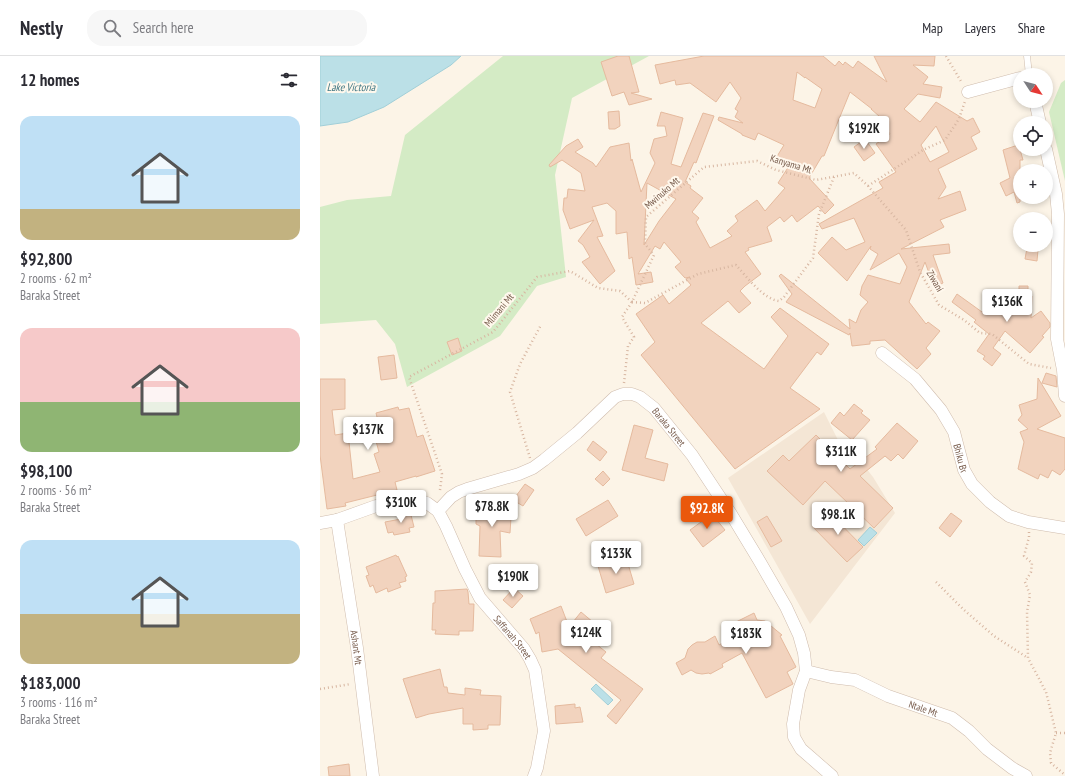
<!DOCTYPE html>
<html lang="en">
<head>
<meta charset="utf-8">
<style>
	:root { --surface:#fff; --page:#f7f7f7; --text:#2b2b33; --muted:#7c7c81; --line:#e1e1e2; --accent:#ea580c }
	body { margin:0; font-family:"PT Sans Narrow",sans-serif; background:var(--page); color:var(--text); height:100vh; display:flex; flex-direction:column; font-size:15px; white-space:nowrap }
	* { box-sizing:border-box; margin:0 }
	p { font-size:13px; color:var(--muted) }
	.icon { flex:none; width:22px; height:22px; fill:none; stroke:currentColor; stroke-width:2; stroke-linecap:round; stroke-linejoin:round }
	.map { position:relative; flex:1; overflow:hidden }
	.sheet { display:flex; flex-direction:column; background:var(--surface); width:320px }
	.sheet>* { flex:none }
	.needle { width:26px; rotate:126deg }
	.buttons { position:absolute; left:693px; top:12px; display:grid; gap:8px }
	.buttons a { display:grid; place-items:center; width:40px; height:40px; border-radius:50%; background:var(--surface); box-shadow:0 2px 6px #0003; font-size:20px }
	.price { position:absolute; translate:-50% -34px; padding:0 9px; border-radius:4px; background:#fff; color:#222; font-size:13px; line-height:26px; filter:drop-shadow(0 1px 2px #0008) }
	.price::after { content:''; position:absolute; left:50%; top:24px; width:12px; height:9px; margin-left:-6px; background:inherit; clip-path:polygon(0 0,100% 0,50% 100%) }
	.price.active { background:var(--accent); color:#fff }
	ul { padding:0; list-style:none }
	li { display:grid; align-content:center; gap:8px; height:212px; padding:0 20px }
	li span { display:grid; place-items:center; height:124px; border-radius:12px; color:#555 }
	li>.icon { margin-inline-start:auto }
	span .icon { width:72px; height:72px; fill:#fffc; stroke-width:1 }
	li b { font-size:17px }
	h2 { display:flex; justify-content:space-between; align-items:center; height:48px; padding:0 20px; font-size:17px }
	header { display:flex; align-items:center; gap:24px; box-sizing:border-box; height:56px; padding:0 20px; background:var(--surface); border-bottom:1px solid var(--line) }
	header strong { font-size:19px }
	nav { display:flex; gap:22px; margin-inline-start:auto; font-size:14px }
	.search { width:280px; height:36px; background:var(--page); display:flex; align-items:center; gap:10px; box-sizing:border-box; padding:0 14px; border-radius:16px; color:var(--muted); font-size:15px }
	main { display:flex; flex:1; min-height:0 }
	.map>svg:first-child { display:block }
	.residential { fill:#f4e6d5 }
	.green { fill:#d4ebc5 }
	.water { fill:#bbe0e7; stroke:#a1cfd8 }
	.building { fill:#f2d3be; stroke:#e5ba9e; fill-rule:evenodd }
	.lines { fill:none; stroke-linecap:round; stroke-linejoin:round }
	.lane-casing { stroke:#cfbcad; stroke-width:7 }
	.street-casing { stroke:#cfbcad; stroke-width:13 }
	.path { stroke:#d7b6a1; stroke-width:2.5; stroke-dasharray:1 3; stroke-linecap:butt }
	.lane { stroke:#fff; stroke-width:6 }
	.street { stroke:#fff; stroke-width:12 }
	.labels { text-anchor:middle; dominant-baseline:central; stroke-width:4; stroke-linejoin:round; paint-order:stroke }
	.street-label { font-size:10px; fill:#775b4b; stroke:#fff8ed }
	.water-label { font-size:11px; font-style:italic; fill:#417783; stroke:#fff8ed }
</style>
</head>
<body>
<header>
<strong>Nestly</strong>
<div class="search"><svg class="icon" aria-label="search" viewBox="0 0 24 24"><circle cx="10" cy="10" r="6"/><path d="M15 15l6 6"/></svg>Search here</div>
<nav><a>Map</a><a>Layers</a><a>Share</a></nav>
</header>
<main>
<section class="sheet">
<h2>12 homes<svg class="icon" aria-label="filters" viewBox="0 0 24 24"><path d="M4 7h16M4 17h16"/><circle cx="9" cy="7" r="2"/><circle cx="15" cy="17" r="2"/></svg></h2>
<ul>
<li><span style="background:linear-gradient(#bfe0f5 75%,#c2b280 0)"><svg class="icon" aria-label="home" viewBox="0 0 24 24"><path d="M3 11l9-7 9 7M6 9v11h12V9"/></svg></span><div><b>$92,800</b><p>2 rooms · 62 m²</p><p>Baraka Street</p></div></li>
<li><span style="background:linear-gradient(#f6c9c9 60%,#8fb573 0)"><svg class="icon" aria-label="home" viewBox="0 0 24 24"><path d="M3 11l9-7 9 7M6 9v11h12V9"/></svg></span><div><b>$98,100</b><p>2 rooms · 56 m²</p><p>Baraka Street</p></div></li>
<li><span style="background:linear-gradient(#bfe0f5 60%,#c2b280 0)"><svg class="icon" aria-label="home" viewBox="0 0 24 24"><path d="M3 11l9-7 9 7M6 9v11h12V9"/></svg></span><div><b>$183,000</b><p>3 rooms · 116 m²</p><p>Baraka Street</p></div></li>
</ul>
</section>
<div class="map">
<svg width="745" height="720" viewBox="0 0 745 720">
	<rect width="100%" height="100%" fill="#fcf4e7"/>
	<path class="residential" d="M504,356L519,386L535,398L553,421L575,457L490,568L408,422Z"/>
	<g class="green">
		<path d="M183,0H329L252,42L235,119L246,221L217,230L180,280L87,331L75,288L56,264L0,268V151L27,144L71,140L85,79Z"/>
		<path d="M745,24V125L729,56L741,27Z"/>
	</g>
	<g class="water">
		<path d="M0,0H141L131,9L64,51L28,66L0,70Z"/>
		<path d="M550,471L557,477L544,490L538,484Z"/>
		<path d="M276,628L293,644L288,649L271,633Z"/>
	</g>
	<g class="building">
		<path d="M298,0H309L319,36L311,37L332,43L309,49L304,36L292,40L281,6Z"/>
		<path d="M384,0H503L515,10L519,5L523,9L525,6L533,12L538,5L567,26L554,0H615L614,10L593,9L608,21L603,28L622,31L620,42L598,38L584,53L600,66L616,46L647,65L653,62L660,76L651,81L657,93L618,113L626,131L618,143L640,135L646,154L620,164L624,171L581,193L629,188L630,197L613,199L623,227L614,231L605,206L589,246L606,268L608,266L620,275L606,292L611,298L597,313L565,284L550,285V288L532,290L530,277L529,279L466,246L472,238L459,220L461,218L530,273L529,263L536,267L541,254L548,246L540,239L542,230L548,219L580,228L587,211L579,197L550,214L558,198L550,193L551,190L527,225L498,197L512,181L526,194L545,186L534,162L502,173L499,168L563,132L559,126L576,116L556,88L570,78L565,70L568,68L551,53H552L530,36L504,100H502L489,122L514,149L505,158L498,150L477,166L472,159L464,166L460,161L447,171L452,185L428,192L429,194L425,196L441,218L425,230L420,235L431,247L419,257L408,245L381,267L444,313L468,280L451,261L460,252L509,288L501,299L497,296L470,332L500,353L415,413L321,299L335,286L316,258L343,239L349,248L371,229L366,223L370,221L365,222L355,211L361,206L344,186L340,193L335,190L318,218L331,216L333,226L316,229L312,201L309,203L307,176L296,178V155L287,147L272,151L283,180L277,181L295,215L280,228L262,206L270,201L263,189L258,185L274,164L250,173L243,154L244,142H247L248,133L265,135L261,117L242,104L230,111L229,109L246,90L258,83L263,91L255,96L273,107L276,111L290,91L309,87L311,105L312,103L321,136L335,107L330,97L334,83L347,80L345,70H337L341,56L363,62L351,108L361,111L383,57L394,60L376,107L374,106L365,126L371,130L370,132L383,142L372,156L379,162L376,166L390,192L412,180L407,175L418,165L415,160L437,144L445,155L465,132L458,127L469,110L456,102L464,89L438,77L435,84L422,79V78L398,64L399,61L423,67L415,61L418,55L415,53L421,42L410,26L396,46L370,27L356,29L355,24L340,28L335,9ZM477,16L485,22V21L502,33L495,52L473,44ZM616,70L629,96L610,106L601,89ZM327,127L356,143L339,165L324,189Z"/>
		<path d="M299,55L300,70L295,73H289L288,56Z"/>
		<path d="M545,83L555,97L544,105L534,91Z"/>
		<path d="M695,90H699L703,104H700V146L697,147L694,136L686,140L680,127L690,122L683,94Z"/>
		<path d="M707,192L718,194L717,205L705,203Z"/>
		<path d="M699,230H708V240H712L711,262L721,255L730,267V271L722,280L724,281L710,297L685,275L673,292L681,298L672,310L663,303L665,300L657,295L669,278L654,266L656,264L632,246L637,238L662,256L672,243L684,253L699,237Z"/>
		<path d="M138,282L142,295L132,299L127,286Z"/>
		<path d="M74,299L77,322L61,324L58,301Z"/>
		<path d="M726,317L736,320L737,331L722,327Z"/>
		<path d="M718,322L741,360L717,373L745,382V413L740,419L732,414L728,422L720,418L718,423L698,413L704,386L700,376L708,373L698,364L702,359L699,349L717,343Z"/>
		<path d="M0,323H25V353L12,354L15,379L28,377L33,423L60,416L54,398L59,396L51,367L58,365L56,357L78,351L79,354L89,352L97,381L103,379L115,415L96,421V420L75,426L77,434L25,447L26,450L7,453L0,399Z"/>
		<path d="M534,348L543,355L541,357L550,364L532,384L511,367L520,356L524,360Z"/>
		<path d="M577,367L598,385L583,403L578,398L571,405L565,400L540,420L573,452L554,472L505,425L483,449L447,415L463,399L469,405L496,379L530,413L557,393L555,391Z"/>
		<path d="M314,369L333,374L325,402L348,408L344,425L302,414Z"/>
		<path d="M273,385L287,396L280,405L267,394Z"/>
		<path d="M283,415L290,423L283,430L275,423Z"/>
		<path d="M205,428L214,434L203,450L193,444Z"/>
		<path d="M288,444L298,460L266,480L256,463Z"/>
		<path d="M192,446L190,477L180,475L181,501L159,500L160,470L156,468V447L177,449L180,464Z"/>
		<path d="M90,455L94,471L89,472L90,476L74,479L73,476L68,477L65,466L81,463L80,456Z"/>
		<path d="M508,455L543,491L527,506L492,470Z"/>
		<path d="M631,457L642,465L630,481L619,472Z"/>
		<path d="M392,458L405,474L383,491L370,474Z"/>
		<path d="M447,460L462,485L451,491L437,466Z"/>
		<path d="M76,499L77,501L78,500L87,520L85,521L86,525L79,527L81,531L68,536L67,532L56,537L53,529L50,531L46,520L49,519L46,511Z"/>
		<path d="M306,501L314,528L286,537L278,510Z"/>
		<path d="M194,532L203,540L192,552L183,544Z"/>
		<path d="M147,533L148,536L149,548H154L153,575H139V579L115,578L116,574H112L113,547H115V535Z"/>
		<path d="M241,550L249,571L261,556L286,577L276,588L286,596L281,602L323,633L296,668L287,660L301,644L238,593L222,596L219,576L216,578L210,563Z"/>
		<path d="M434,557L437,564L445,565L462,579L460,580L476,611L467,616L473,628L446,642L422,597L402,608L403,611L390,618L389,617L382,618L376,617L371,614L362,619L356,607L365,602L368,593L372,589L377,586H385L395,580L399,589L417,579L412,568Z"/>
		<path d="M120,613L124,631H127L128,637L145,639V632L161,634L160,639L181,640L180,669H168V673L153,674V668H143V652L109,658L96,662L83,623Z"/>
		<path d="M255,648V652L260,651L263,666L236,668L235,650Z"/>
		<path d="M29,708L30,720H9L8,711Z"/>
	</g>
	<g class="lines">
		<g class="lane-casing">
			<path id="lane" d="M707,0L709,19"/>
		</g>
		<g class="street-casing">
			<g id="street">
				<path d="M648,36L700,22"/>
				<path d="M715,45L720,67"/>
				<path d="M726,93L736,138L738,158L737,283L743,314L745,340"/>
				<path id="s1" d="M562,297L595,323L621,354L634,376L644,414L652,428L670,446L689,460L708,466L745,472"/>
				<path id="s2" d="M118,455L131,441L139,436L147,433L199,418L213,412L224,404L257,377L295,341L303,338H312L320,341L334,352L372,399L411,458L440,506L466,551L479,579L484,597L486,615L479,634L473,668L474,681L481,693L512,720"/>
				<path id="s3" d="M17,464L37,592L53,720"/>
				<path id="s4" d="M0,467L17,464L56,450L77,445L92,444L107,447L118,455L126,470L145,513L160,542L204,593L210,603L215,614L224,675L217,712L214,720"/>
				<path id="s5" d="M486,615L511,621L535,624L568,640L632,662L649,675L667,693L692,712L706,720"/>
			</g>
		</g>
		<g class="path">
			<path d="M626,0L642,27"/>
			<path d="M548,130L603,94L625,84L639,63L645,45"/>
			<path d="M312,246L325,247L378,218L416,209C427,221 443,243 459,245L464,241L493,202L499,158L514,121"/>
			<path d="M304,327L308,290L314,281L302,261L312,246L334,199L325,188L326,161L384,111L437,105L456,114L496,124L534,117L548,130L586,174L600,216L619,249L644,264L660,277L672,278L709,308L731,312"/>
			<path d="M210,402L190,336L200,308L221,269"/>
			<path d="M120,434L122,418L89,321L173,276L217,221L250,215L278,232L300,235L312,246"/>
			<path d="M709,476V481L704,500L712,507L711,516L705,526L710,539L707,556L708,602L726,636L736,677L730,697L731,707L745,719"/>
			<path d="M616,526L644,554L674,580L708,602"/>
			<path d="M0,633L31,628"/>
			<path d="M736,677H745"/>
		</g>
		<use href="#lane" class="lane"/>
		<use href="#street" class="street"/>
	</g>
	<g class="labels">
		<g class="street-label">
			<text transform="translate(471 108) rotate(17)">Kanyama Mt</text>
			<text transform="translate(342 137) rotate(-41)">Mwinuko Mt</text>
			<text transform="translate(615 225) rotate(60)">Ziwani</text>
			<text transform="translate(179 254) rotate(-50)">Mlimani Mt</text>
			<text stroke="none"><textPath href="#s2" startOffset="283">Baraka Street</textPath></text>
			<text stroke="none"><textPath href="#s1" startOffset="135">Bhiku Br</textPath></text>
			<text stroke="none"><textPath href="#s4" startOffset="272">Saffanah Street</textPath></text>
			<text stroke="none"><textPath href="#s3" startOffset="129">Ashant Mt</textPath></text>
			<text stroke="none"><textPath href="#s5" startOffset="124">Ntale Mt</textPath></text>
		</g>
		<g class="water-label">
			<text x="31" y="31">Lake Victoria</text>
		</g>
	</g>
</svg>
<div class="buttons">
<a><svg class="needle" viewBox="-14 -14 28 28"><path d="M0-13l5 13h-10z" fill="#e53935"/><path d="M0 13l5-13h-10z" fill="#7c7c81"/></svg></a>
<a><svg class="icon" aria-label="locate" viewBox="0 0 24 24"><circle cx="12" cy="12" r="6"/><path d="M12 2v4M12 18v4M2 12h4M18 12h4"/></svg></a>
<a>+</a>
<a>−</a>
</div>
<b class="price" style="left:544px;top:94px">$192K</b>
<b class="price" style="left:687px;top:267px">$136K</b>
<b class="price" style="left:48px;top:395px">$137K</b>
<b class="price" style="left:521px;top:417px">$311K</b>
<b class="price" style="left:81px;top:468px">$310K</b>
<b class="price" style="left:172px;top:472px">$78.8K</b>
<b class="price active" style="left:387px;top:474px">$92.8K</b>
<b class="price" style="left:518px;top:480px">$98.1K</b>
<b class="price" style="left:296px;top:519px">$133K</b>
<b class="price" style="left:193px;top:542px">$190K</b>
<b class="price" style="left:266px;top:598px">$124K</b>
<b class="price" style="left:426px;top:599px">$183K</b>
</div>
</main>
</body>
</html>
